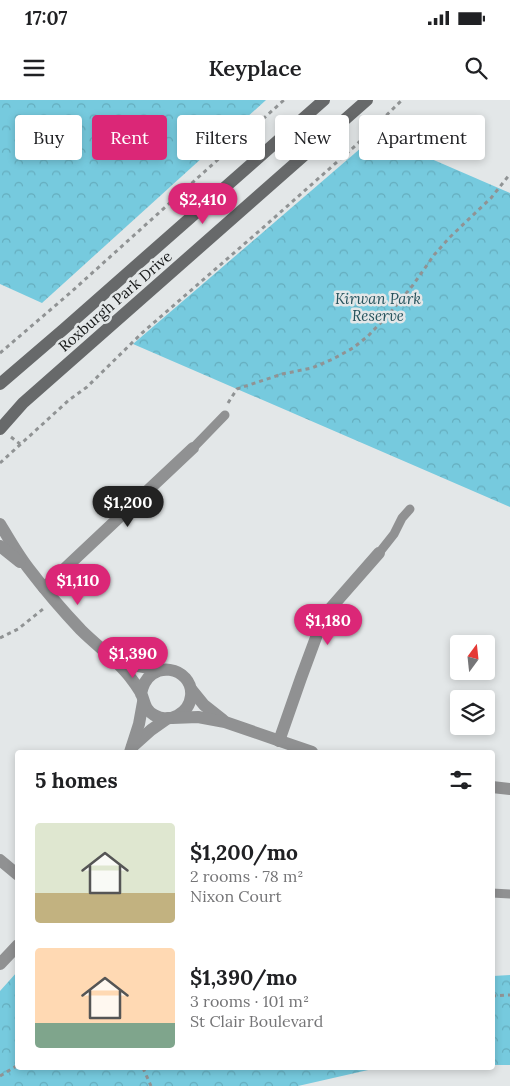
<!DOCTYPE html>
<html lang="en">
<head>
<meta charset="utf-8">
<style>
	:root { --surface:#fff; --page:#f2f2f2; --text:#202124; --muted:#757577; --accent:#db2777 }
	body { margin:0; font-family:Lora,serif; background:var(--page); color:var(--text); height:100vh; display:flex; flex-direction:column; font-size:19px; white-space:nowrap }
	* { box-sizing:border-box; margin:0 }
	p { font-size:16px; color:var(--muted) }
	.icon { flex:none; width:28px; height:28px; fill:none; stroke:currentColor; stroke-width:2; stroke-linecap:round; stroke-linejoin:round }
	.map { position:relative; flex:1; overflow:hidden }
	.panel { position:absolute; left:15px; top:650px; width:480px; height:320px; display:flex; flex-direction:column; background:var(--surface); border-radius:5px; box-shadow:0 2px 8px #0003 }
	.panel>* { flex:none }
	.hud { position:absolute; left:15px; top:15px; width:480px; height:45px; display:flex; gap:10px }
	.needle { width:32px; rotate:15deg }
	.controls { position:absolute; left:450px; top:535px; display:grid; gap:10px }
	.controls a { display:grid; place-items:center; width:45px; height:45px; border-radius:5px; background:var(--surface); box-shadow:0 2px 8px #0003; font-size:25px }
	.price { position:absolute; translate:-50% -42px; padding:0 11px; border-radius:18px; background:var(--accent); color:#fff; font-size:16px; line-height:32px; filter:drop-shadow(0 1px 2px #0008) }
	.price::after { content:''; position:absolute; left:50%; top:30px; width:15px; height:11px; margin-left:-8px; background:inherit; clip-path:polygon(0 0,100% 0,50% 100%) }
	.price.active { background:#222; color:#fff }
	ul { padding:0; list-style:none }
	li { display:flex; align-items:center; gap:15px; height:125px; padding:0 20px }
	li span { display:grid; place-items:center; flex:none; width:140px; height:100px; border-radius:5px; color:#555 }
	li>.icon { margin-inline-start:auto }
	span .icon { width:60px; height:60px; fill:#fffc; stroke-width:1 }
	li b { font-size:21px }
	h2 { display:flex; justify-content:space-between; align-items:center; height:60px; padding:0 20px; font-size:21px }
	.chip { padding:0 18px; border-radius:5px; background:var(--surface); box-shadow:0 2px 8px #0003; font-size:18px; line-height:45px }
	.chip.active { background:var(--accent); color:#fff }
	.status { display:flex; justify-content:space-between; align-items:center; height:35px; padding:0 25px; background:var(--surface); direction:ltr }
	.status svg { height:14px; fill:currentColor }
	header { display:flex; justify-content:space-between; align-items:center; height:65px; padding:0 20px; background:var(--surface); font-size:22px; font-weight:600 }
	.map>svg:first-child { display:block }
	.park { fill:url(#park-crowns) }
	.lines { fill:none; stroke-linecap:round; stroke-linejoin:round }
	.path { stroke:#909394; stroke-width:3; stroke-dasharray:4 4; stroke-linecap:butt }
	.lane { stroke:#909192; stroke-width:9 }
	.street { stroke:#909192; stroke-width:12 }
	.secondary { stroke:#67696a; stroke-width:12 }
	.labels { text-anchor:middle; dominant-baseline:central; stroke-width:5; stroke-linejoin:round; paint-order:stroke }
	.park-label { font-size:15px; font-style:italic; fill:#26535d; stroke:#e3e7e8 }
	.street-label { font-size:15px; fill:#161818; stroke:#e3e7e8 }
</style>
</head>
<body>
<div class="status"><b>17:07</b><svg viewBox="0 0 49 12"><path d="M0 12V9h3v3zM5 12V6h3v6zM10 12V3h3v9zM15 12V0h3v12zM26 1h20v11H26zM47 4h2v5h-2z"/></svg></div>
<header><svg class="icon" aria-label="menu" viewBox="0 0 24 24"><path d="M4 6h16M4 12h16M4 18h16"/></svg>Keyplace<svg class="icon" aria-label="search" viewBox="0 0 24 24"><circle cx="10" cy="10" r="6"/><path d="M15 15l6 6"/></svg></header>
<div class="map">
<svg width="510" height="986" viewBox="0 0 510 986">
	<defs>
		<pattern id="park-crowns" width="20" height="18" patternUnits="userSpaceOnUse" patternTransform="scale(1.25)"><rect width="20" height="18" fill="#76cade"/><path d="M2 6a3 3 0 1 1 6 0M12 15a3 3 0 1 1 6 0" fill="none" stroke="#65adbe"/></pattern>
	</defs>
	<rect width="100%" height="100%" fill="#e3e7e8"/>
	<g class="park">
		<path d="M0,0H266L42,203L0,184Z"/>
		<path d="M376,35L510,93V407L133,244Z"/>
		<path d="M17,872L18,968H377L298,986H0V891Z"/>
		<path d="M510,875V965H493V876Z"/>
	</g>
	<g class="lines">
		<g class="path">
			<path d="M0,253L70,193L284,0"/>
			<path d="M228,303L237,289L282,274L312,268L333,259L353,248L368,236L389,214L413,185L434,155L449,138L491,98L510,74"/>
			<path d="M11,337L20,344"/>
			<path d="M0,363L69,300L87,287L142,233L266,125L355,46L402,0"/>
			<path d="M0,538L18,529L43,509"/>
			<path d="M492,896L510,895"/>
			<path d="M143,968L151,986"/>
			<path d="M0,976L18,965"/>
		</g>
		<g class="lane">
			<path d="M193,348L225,315"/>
			<path d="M379,453L394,434L402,418L410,409"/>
			<path d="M492,793L510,794"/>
		</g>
		<g class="street">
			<path d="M0,424C9,439 18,455 29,469C45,490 63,511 81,530C97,546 116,559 130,577C134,582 138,588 141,593C145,602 144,609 154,615C169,624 189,614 191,596C194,567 148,556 141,594"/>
			<path d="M0,446L20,462"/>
			<path d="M44,488L193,348"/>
			<path d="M116,559L138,566L161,570"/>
			<path d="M191,589L204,605L223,620"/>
			<path d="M172,618L198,617L225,622L312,652"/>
			<path d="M279,641L301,578L318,532L329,510L379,453"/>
			<path d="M132,647L151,630L168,618"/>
			<path d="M130,652L139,624L143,602"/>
			<path d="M492,687L510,689"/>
			<path d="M0,760L18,775"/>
			<path d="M0,864L18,845"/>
		</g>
		<g class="secondary">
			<path d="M0,284L64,229L324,0"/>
			<path d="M0,329L23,303L367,0"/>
		</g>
	</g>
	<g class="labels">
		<g class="park-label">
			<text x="378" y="198">Kirwan Park<tspan x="378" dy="17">Reserve</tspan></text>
		</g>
		<g class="street-label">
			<text transform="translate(115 201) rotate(-41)">Roxburgh Park Drive</text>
		</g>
	</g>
</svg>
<div class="controls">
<a><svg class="needle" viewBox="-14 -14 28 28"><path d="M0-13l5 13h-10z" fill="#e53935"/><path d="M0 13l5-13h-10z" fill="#757577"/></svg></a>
<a><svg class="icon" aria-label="layers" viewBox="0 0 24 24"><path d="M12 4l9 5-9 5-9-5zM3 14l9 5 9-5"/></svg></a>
</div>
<b class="price" style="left:203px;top:125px">$2,410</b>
<b class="price active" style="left:128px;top:428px">$1,200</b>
<b class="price" style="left:78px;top:506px">$1,110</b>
<b class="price" style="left:328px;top:546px">$1,180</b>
<b class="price" style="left:133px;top:579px">$1,390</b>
<div class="hud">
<a class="chip">Buy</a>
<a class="chip active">Rent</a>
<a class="chip">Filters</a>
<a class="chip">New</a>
<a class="chip">Apartment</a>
</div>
<section class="panel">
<h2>5 homes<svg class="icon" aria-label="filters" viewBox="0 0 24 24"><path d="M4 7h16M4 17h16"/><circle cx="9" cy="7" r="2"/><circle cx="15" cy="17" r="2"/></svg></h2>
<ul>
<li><span style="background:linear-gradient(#dfe7d0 70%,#c2b280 0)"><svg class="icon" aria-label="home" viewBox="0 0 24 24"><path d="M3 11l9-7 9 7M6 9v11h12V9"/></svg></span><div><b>$1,200/mo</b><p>2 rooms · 78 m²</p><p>Nixon Court</p></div></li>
<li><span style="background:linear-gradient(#ffd9b3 75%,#7fa58c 0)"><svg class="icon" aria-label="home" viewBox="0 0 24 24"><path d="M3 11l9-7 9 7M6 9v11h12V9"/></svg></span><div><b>$1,390/mo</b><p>3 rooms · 101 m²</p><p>St Clair Boulevard</p></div></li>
</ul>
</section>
</div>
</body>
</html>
